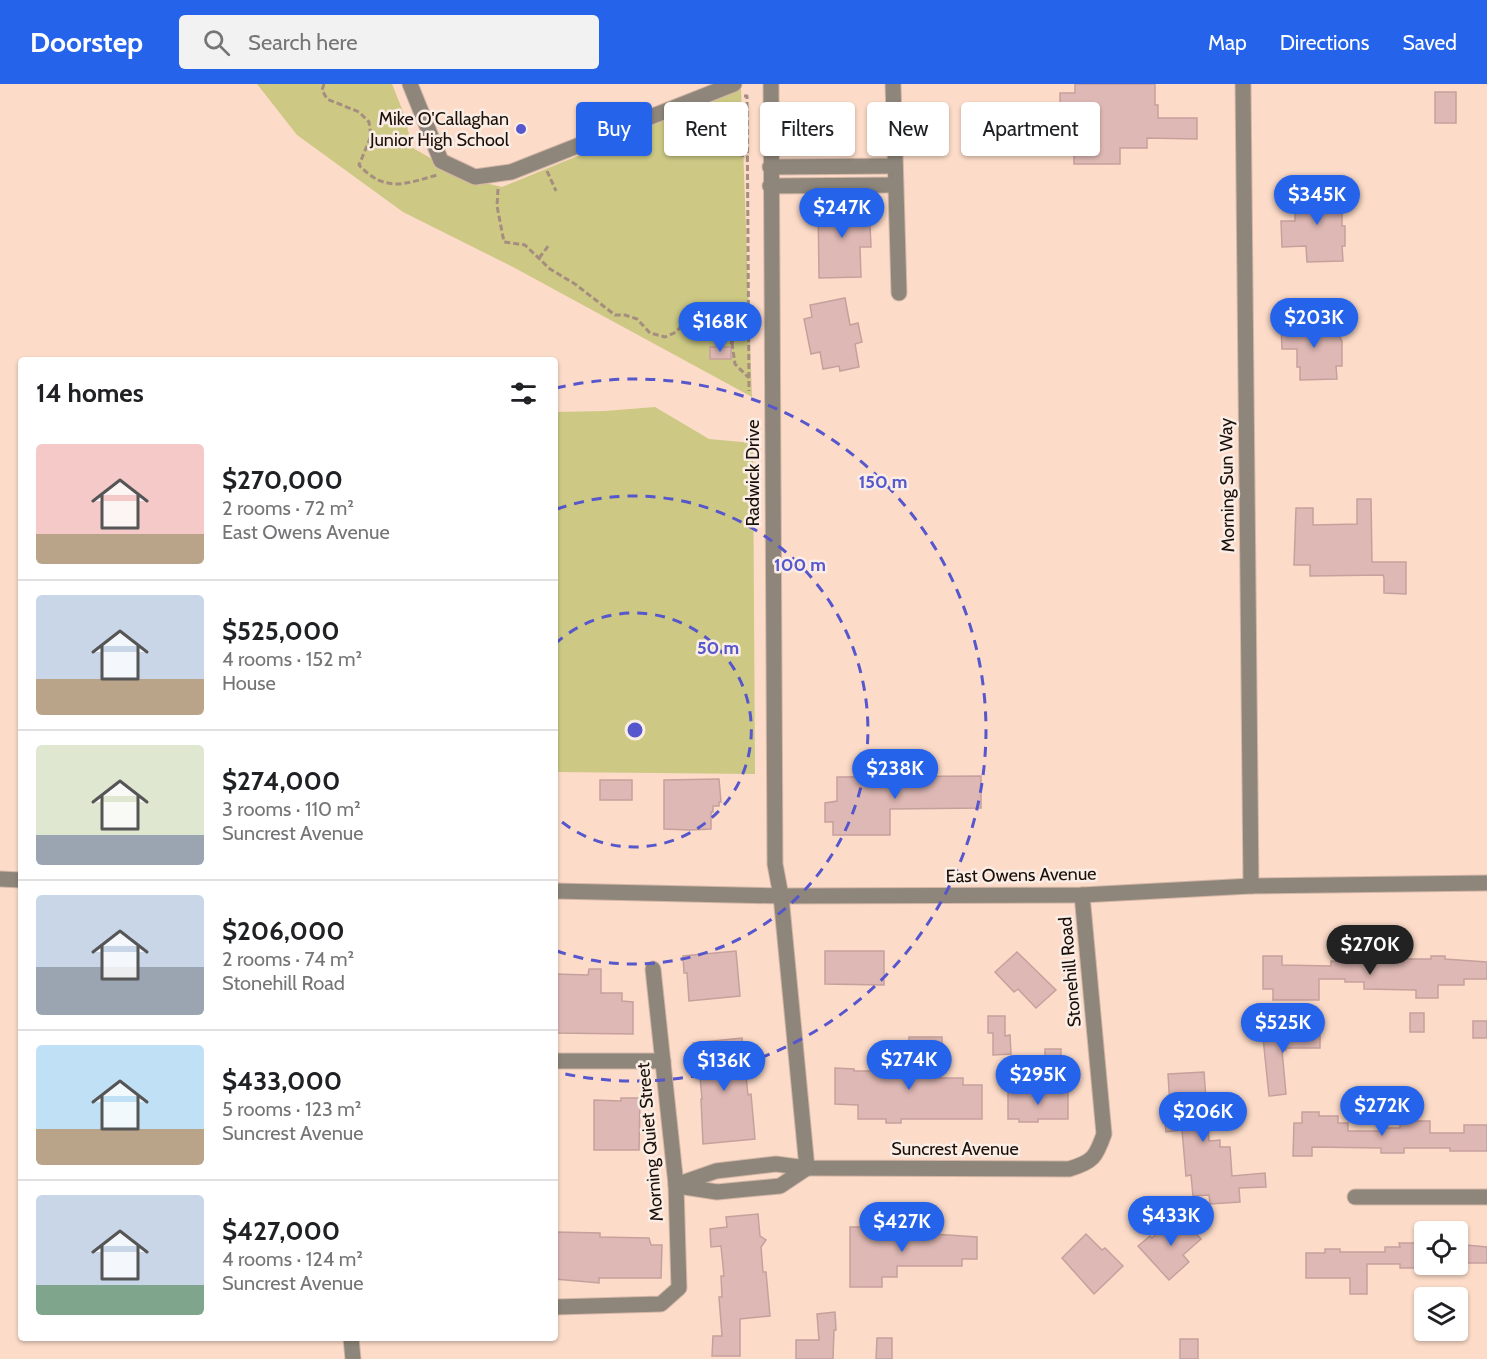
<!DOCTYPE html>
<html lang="en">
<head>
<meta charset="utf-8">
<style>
	:root { --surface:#fff; --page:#f2f2f2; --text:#202124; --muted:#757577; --line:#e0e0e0; --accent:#2563eb }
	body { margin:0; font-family:Cabin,sans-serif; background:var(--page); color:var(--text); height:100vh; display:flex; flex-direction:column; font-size:22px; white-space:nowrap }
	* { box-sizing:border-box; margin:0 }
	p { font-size:20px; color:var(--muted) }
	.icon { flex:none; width:33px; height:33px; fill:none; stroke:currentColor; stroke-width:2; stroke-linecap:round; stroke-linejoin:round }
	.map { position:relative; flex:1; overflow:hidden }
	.side { position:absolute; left:18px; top:273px; width:540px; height:984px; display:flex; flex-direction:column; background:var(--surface); border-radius:6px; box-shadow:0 2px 4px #0004 }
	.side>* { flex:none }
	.guide { position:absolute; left:576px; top:18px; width:570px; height:54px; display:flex; gap:12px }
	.tools { position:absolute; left:1414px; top:1137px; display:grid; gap:12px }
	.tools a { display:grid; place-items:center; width:54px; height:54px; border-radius:6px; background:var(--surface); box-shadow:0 2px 4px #0004; font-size:30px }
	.price { position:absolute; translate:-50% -51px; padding:0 14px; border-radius:21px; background:var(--accent); color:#fff; font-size:20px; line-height:39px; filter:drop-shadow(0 2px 3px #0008) }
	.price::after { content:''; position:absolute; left:50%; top:36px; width:18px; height:14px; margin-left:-9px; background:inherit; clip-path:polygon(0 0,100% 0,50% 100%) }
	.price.on { background:#222; color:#fff }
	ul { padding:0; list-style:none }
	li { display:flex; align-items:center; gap:18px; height:150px; padding:0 18px }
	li+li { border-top:2px solid var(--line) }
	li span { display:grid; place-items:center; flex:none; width:168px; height:120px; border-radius:6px; color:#555 }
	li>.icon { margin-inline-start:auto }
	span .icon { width:72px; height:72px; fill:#fffc; stroke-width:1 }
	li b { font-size:26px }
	h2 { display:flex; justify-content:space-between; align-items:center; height:72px; padding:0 18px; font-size:26px }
	.tag { padding:0 21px; border-radius:6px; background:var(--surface); box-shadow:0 2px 4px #0004; font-size:21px; line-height:54px }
	.tag.on { background:var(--accent); color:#fff }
	header { display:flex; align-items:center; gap:36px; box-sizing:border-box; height:84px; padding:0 30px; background:var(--accent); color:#fff }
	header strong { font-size:28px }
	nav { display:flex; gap:33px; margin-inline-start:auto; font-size:21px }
	.search { width:420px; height:54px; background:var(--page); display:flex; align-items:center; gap:15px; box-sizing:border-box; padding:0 21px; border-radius:6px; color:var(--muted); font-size:22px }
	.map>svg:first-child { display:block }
	.green { fill:#cdc985 }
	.building { fill:#deb8b4; stroke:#c6a09c; stroke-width:1.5 }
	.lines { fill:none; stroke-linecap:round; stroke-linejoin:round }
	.minor-casing { stroke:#d3b6a6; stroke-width:17 }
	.path { stroke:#a58d7f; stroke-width:3; stroke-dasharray:6 3; stroke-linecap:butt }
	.minor { stroke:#8e867a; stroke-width:15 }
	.ring { fill:none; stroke:#5656cd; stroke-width:3; stroke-dasharray:10 8 }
	.poi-dot { fill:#5656cd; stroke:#faede5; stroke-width:2 }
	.labels { text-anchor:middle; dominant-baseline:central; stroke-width:5; stroke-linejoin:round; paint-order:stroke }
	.poi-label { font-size:18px; fill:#1a1009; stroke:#faede5; text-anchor:end }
	.street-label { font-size:18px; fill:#1a1009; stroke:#faede5 }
	.centre { fill:#5656cd; stroke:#faede5; stroke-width:3 }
	.ring-label { font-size:18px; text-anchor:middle; font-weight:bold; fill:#5656cd; stroke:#faede5; stroke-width:5; stroke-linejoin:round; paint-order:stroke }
</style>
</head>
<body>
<header>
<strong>Doorstep</strong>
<div class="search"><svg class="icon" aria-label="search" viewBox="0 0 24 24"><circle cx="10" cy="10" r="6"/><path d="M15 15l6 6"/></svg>Search here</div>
<nav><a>Map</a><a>Directions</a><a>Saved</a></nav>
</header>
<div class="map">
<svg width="1487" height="1275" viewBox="0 0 1487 1275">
	<rect width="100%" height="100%" fill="#fcdbc8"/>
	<g class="green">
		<path d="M257,0H392L402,25L413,64L465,94L502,103L741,5L752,313L513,183L403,128L297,51Z"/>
		<path d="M655,323L709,355L753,359L755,690L555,688V328L605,327Z"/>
	</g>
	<g class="building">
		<path d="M1075,0H1155V21H1158V34H1197V55L1147,54V64H1120V80H1074V52H1060V9H1075Z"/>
		<rect x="1435" y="8" width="21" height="31"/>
		<path d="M1300,105H1336V118L1342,117V142H1345V162H1342L1343,177L1307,178L1306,162L1282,163L1281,137H1295V118H1300Z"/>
		<path d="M818,120H869L871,163H860L861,193L819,194Z"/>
		<path d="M845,214L850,241L858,239L862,258L855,260L859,283L840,287L839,282L823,285L820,268L811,270L804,235L812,233L810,221Z"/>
		<path d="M1328,233L1342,257V282H1336L1337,295L1300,296V283H1297V265H1282L1281,240H1315Z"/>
		<rect x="710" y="263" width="21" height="12"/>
		<path d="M1357,415H1371L1372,478H1406V510L1384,509V494L1383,491L1310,492V481H1294L1296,424H1313V441L1357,440Z"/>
		<path d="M981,692V724L890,725V751H833V738H825V719L837,717V693Z"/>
		<path d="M719,695L721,718H719V722H713V728H711V745L690,746L664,745V696Z"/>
		<rect x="600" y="696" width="32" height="20"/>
		<path d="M736,867L740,912L689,917L687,889H684L683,872Z"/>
		<path d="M825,867H884V901L825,900Z"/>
		<path d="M1017,868L1056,906L1036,924L1018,905L1014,908L995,888Z"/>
		<path d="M1263,872H1282V881L1331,882V877L1345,878V875L1403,878V875H1431V872H1445V875L1487,878V895H1464V901H1438V914H1416V906L1364,905V898H1345V895H1319V916H1273V905H1263Z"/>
		<path d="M589,885H601V909H622V917L633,918V950L555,949V890L588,891Z"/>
		<rect x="1410" y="929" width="14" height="19"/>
		<path d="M988,932H1005V952L1010,951L1011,970L993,971V949H988Z"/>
		<rect x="1473" y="937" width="14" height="17"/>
		<path d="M1290,942V950H1320V964H1286V966H1282L1286,1010L1269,1012L1262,944Z"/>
		<path d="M909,953H942V969H922V994H963V1001H982V1035H901V1039H886V1035H858V1021L835,1020V984L854,985V987H908Z"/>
		<path d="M742,954L748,1011L751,1010L755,1055L703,1060L701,1015H702L699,982L695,983L693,959Z"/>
		<rect x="1045" y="965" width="16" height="17"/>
		<path d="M1204,988L1209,1057L1220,1056V1063H1230L1232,1092L1265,1089L1266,1103L1239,1104L1240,1118L1210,1120L1209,1111L1193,1112L1191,1091L1186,1092L1182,1046L1166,1048L1165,1039H1163L1161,1023H1170L1168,990Z"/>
		<path d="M1008,1008H1068V1035H1038V1038H1019V1035H1008Z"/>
		<path d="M621,1014H640L639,1066H594V1016L621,1017Z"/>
		<path d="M1302,1028H1319V1032H1338V1039H1348V1047H1382V1044H1400V1037H1430V1049H1464V1041H1487V1067H1450V1064H1404V1069H1381V1064L1312,1063V1072H1293L1294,1039H1302Z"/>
		<path d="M758,1130L760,1152L766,1156L761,1163L763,1188H766L770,1232L740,1235V1272H712L713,1252H722L719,1213H722L721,1192H724L721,1162L711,1163L710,1145L727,1143L726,1133Z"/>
		<path d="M1178,1130L1201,1155L1183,1171L1189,1178L1169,1196L1138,1162L1150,1152L1152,1154Z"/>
		<path d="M850,1143H897V1155H927V1152H934V1150L977,1153V1175H962V1182H897V1193H882V1203H850Z"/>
		<path d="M555,1148L600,1149V1153L649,1154L651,1161H662L661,1194H599V1199L555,1195Z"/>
		<path d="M1086,1150L1102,1166L1105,1164L1123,1182L1094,1210L1062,1174Z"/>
		<path d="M1399,1159H1422V1164H1425V1184H1400V1180H1367V1210H1350V1194H1306V1169H1325V1165H1340V1168H1385V1163H1400Z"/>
		<path d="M1466,1161L1487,1163V1179H1466Z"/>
		<path d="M835,1228L836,1246H834L833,1275H796V1256H819L817,1230Z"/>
		<path d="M877,1254H892V1275H876Z"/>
		<rect x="1180" y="1255" width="18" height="20"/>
	</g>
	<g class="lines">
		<g class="minor-casing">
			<g id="minor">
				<path d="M410,0L441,77L475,93L511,88L734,0"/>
				<path d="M771,0L775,780L781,812L807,1084"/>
				<path d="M893,0L899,209"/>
				<path d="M1243,0L1251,802"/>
				<path d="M770,83L895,82"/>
				<path d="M770,102L895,101"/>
				<path d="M0,795L21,796"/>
				<path d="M555,807L781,812L1082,811L1251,802L1487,799"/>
				<path d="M555,977H663"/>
				<path d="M676,1101L716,1087L776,1080L807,1084L1069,1085C1093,1078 1096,1073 1104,1050L1082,811"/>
				<path d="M678,1102L717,1108L780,1102L807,1084"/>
				<path d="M1355,1113H1487"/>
				<path d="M555,1223L661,1220L679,1204L676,1101L653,885"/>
				<path d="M351,1254L353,1275"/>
			</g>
		</g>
		<g class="path">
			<path d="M324,0L322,6L327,15L359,28L369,38L371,52L359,81C385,109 405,100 437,91"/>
			<path d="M744,12H747L749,307"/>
			<path d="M693,31L696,33L704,47L713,52L723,66L748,73"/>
			<path d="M547,87L556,107"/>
			<path d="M498,105L497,122L504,158L525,161L550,185L575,200L615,231H625L637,235L650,249L665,253L676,248L684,239L688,228L701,222L714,225L722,241L723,257L732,259L738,244L748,236"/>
			<path d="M539,174L549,161"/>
			<path d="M732,259L735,280L749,294"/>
		</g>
		<use href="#minor" class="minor"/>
	</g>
	<g class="ring">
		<path d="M555 560A117 117 0 1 1 555 732"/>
		<path d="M557 425A234 234 0 1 1 557 867"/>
		<path d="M556 304A351 351 0 1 1 556 988"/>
	</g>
	<circle class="poi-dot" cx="521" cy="45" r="6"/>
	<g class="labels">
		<g class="poi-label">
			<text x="509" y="35">Mike O'Callaghan<tspan x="509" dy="21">Junior High School</tspan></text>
		</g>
		<g class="street-label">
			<text transform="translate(753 389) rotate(-90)">Radwick Drive</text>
			<text transform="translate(1227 401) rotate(-91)">Morning Sun Way</text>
			<text transform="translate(1021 791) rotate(-1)">East Owens Avenue</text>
			<text transform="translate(1070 888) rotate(-95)">Stonehill Road</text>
			<text transform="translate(650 1058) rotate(-95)">Morning Quiet Street</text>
			<text x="955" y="1065">Suncrest Avenue</text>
		</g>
	</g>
	<circle cx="635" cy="646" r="9" class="centre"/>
	<g class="ring-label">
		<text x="883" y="404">150 m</text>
		<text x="800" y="487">100 m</text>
		<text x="718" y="570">50 m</text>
	</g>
</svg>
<div class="tools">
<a><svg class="icon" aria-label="locate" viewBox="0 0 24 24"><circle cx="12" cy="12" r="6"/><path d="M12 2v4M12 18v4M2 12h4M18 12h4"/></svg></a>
<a><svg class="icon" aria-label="layers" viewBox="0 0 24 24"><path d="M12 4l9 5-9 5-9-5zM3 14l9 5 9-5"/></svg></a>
</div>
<b class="price" style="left:1317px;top:142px">$345K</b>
<b class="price" style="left:842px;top:155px">$247K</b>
<b class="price" style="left:1314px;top:265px">$203K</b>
<b class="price" style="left:720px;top:269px">$168K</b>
<b class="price" style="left:895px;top:716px">$238K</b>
<b class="price on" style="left:1370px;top:892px">$270K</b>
<b class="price" style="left:1283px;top:970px">$525K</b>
<b class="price" style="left:909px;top:1007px">$274K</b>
<b class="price" style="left:724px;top:1008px">$136K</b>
<b class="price" style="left:1038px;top:1022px">$295K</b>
<b class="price" style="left:1382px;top:1053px">$272K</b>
<b class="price" style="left:1203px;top:1059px">$206K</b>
<b class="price" style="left:1171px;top:1163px">$433K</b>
<b class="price" style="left:902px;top:1169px">$427K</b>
<div class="guide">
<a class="tag on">Buy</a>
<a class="tag">Rent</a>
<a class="tag">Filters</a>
<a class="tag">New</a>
<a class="tag">Apartment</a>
</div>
<section class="side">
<h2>14 homes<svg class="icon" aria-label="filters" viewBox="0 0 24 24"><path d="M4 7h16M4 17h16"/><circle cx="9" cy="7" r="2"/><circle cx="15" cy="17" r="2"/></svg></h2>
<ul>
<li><span style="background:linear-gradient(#f6c9c9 75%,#b9a48a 0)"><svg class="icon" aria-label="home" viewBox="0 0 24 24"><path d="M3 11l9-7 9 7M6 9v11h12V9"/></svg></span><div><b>$270,000</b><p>2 rooms · 72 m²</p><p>East Owens Avenue</p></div></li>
<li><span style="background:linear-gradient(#c9d6e8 70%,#b9a48a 0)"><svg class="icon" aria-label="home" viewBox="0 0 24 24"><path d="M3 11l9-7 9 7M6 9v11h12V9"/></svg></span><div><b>$525,000</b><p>4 rooms · 152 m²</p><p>House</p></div></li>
<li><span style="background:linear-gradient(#dfe7d0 75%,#9aa5b1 0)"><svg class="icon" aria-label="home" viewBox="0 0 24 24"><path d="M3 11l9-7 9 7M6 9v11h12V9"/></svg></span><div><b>$274,000</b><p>3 rooms · 110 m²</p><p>Suncrest Avenue</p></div></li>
<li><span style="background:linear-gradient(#c9d6e8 60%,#9aa5b1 0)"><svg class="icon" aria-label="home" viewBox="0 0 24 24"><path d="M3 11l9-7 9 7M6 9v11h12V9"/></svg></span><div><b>$206,000</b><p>2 rooms · 74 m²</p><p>Stonehill Road</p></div></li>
<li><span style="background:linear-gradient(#bfe0f5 70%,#b9a48a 0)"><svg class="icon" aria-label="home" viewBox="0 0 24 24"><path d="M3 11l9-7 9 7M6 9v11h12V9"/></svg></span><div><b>$433,000</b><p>5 rooms · 123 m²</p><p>Suncrest Avenue</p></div></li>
<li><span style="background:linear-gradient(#c9d6e8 75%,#7fa58c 0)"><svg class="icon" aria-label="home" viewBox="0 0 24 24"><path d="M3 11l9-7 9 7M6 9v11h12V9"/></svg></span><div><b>$427,000</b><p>4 rooms · 124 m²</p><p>Suncrest Avenue</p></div></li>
</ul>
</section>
</div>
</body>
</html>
